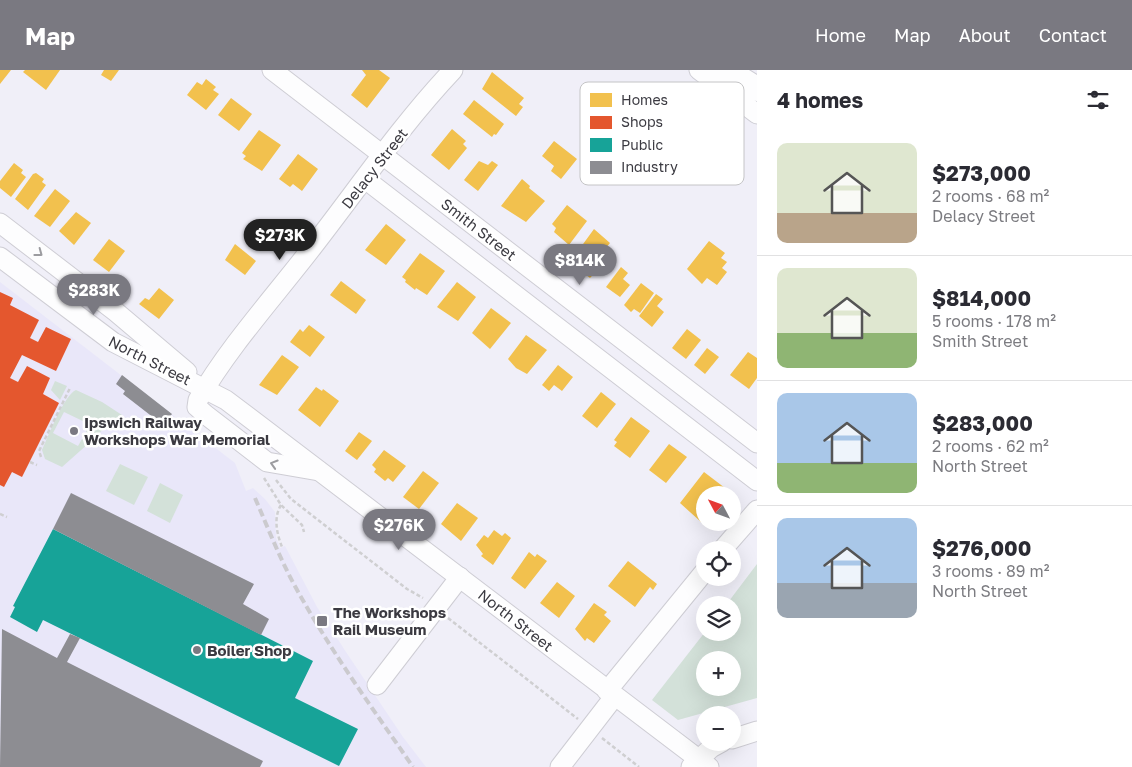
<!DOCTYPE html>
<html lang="en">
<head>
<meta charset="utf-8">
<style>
	:root { --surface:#fff; --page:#f2f2f3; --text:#2b2b33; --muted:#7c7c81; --line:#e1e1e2; --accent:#7a7981 }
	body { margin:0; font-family:"Golos Text",sans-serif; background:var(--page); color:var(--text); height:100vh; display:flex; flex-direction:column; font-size:19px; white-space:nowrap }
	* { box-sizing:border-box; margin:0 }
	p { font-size:16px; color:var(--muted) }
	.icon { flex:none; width:28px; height:28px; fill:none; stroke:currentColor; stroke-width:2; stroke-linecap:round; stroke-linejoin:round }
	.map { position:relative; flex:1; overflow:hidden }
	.panel { display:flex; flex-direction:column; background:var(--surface); width:375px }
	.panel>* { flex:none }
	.needle { width:32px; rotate:311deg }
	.buttons { position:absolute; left:696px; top:416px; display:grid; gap:10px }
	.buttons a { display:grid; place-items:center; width:45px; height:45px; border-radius:50%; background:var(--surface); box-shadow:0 5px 20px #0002; font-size:25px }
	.price { position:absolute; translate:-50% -42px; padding:0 11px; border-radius:18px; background:var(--accent); color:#fff; font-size:16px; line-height:32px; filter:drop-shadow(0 1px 2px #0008) }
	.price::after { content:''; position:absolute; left:50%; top:30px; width:15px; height:11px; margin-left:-8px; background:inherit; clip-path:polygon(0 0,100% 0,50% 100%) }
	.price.selected { background:#222; color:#fff }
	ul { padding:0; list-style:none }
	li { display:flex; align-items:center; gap:15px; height:125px; padding:0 20px }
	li+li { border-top:1px solid var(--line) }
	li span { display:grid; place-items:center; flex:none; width:140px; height:100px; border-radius:10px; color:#555 }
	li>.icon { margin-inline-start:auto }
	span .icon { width:60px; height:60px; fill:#fffc; stroke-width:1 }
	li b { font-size:21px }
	h2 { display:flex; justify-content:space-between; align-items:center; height:60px; padding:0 20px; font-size:21px }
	header { display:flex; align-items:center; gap:30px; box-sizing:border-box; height:70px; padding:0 25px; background:var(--accent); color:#fff }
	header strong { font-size:24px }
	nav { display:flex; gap:28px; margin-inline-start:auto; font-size:18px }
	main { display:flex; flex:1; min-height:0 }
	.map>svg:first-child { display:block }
	.built { fill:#e9e7f9 }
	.green { fill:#d3e1d9; fill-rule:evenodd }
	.homes { fill:#f2c14e }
	.shops { fill:#e4572e }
	.public { fill:#17a398 }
	.industry { fill:#8d8d92 }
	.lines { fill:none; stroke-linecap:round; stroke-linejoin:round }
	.minor-casing { stroke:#cecdd4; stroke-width:21 }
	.major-casing { stroke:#cecdd4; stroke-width:26 }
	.path { stroke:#cfcfd1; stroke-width:2.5; stroke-dasharray:4 2.5; stroke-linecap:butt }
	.minor { stroke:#fdfdfe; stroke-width:19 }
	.major { stroke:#fdfdfe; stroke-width:24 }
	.rail { stroke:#cbcace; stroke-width:4; stroke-dasharray:8 4; stroke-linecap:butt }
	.oneway { stroke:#9c9ca0 }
	.poi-dot { fill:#7a7981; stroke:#fff; stroke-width:2 }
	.labels { text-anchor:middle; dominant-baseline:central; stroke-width:5; stroke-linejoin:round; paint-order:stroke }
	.street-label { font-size:15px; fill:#3b3a41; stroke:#fff }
	.poi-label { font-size:15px; font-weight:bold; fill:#3b3a41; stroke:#fff; text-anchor:start }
	.key { fill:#fff; stroke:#c4c4c6; stroke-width:1 }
	.key-label { font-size:14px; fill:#3b3a41 }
</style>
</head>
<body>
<header>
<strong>Map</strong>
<nav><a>Home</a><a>Map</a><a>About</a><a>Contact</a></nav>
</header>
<main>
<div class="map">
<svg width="757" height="697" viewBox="0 0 757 697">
	<rect width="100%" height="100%" fill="#f0eff8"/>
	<path class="built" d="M0,212L235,393L246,421L253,418L265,429L275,442L276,468L280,478L285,476L317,537L346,582L403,667L426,697H0Z"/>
	<g class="green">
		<path d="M55,311L67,316L60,330L51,320Z"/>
		<path d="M76,320L102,332L122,345L95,366L86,362L89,354L64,342L53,363L78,376L82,369L89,373L62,397L45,389L42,380C48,367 64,325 76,320Z"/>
		<path d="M120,394L148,407L134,435L106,421Z"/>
		<path d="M160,413L183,425L170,453L147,441Z"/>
		<path d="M757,494V628L678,650L652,630L705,562H732V535H726ZM705,590H732V618H705Z"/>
	</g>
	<g class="homes">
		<path d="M0,0H11L0,14Z"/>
		<path d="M25,0H60L46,20L23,2Z"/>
		<path d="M104,0H119L111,11L101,5Z"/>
		<path d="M362,0H379L390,8L367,38L351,25L366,5Z"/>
		<path d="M492,2L524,28L519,34L523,37L516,46L482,19Z"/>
		<path d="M206,9L216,17L213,20L219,24L206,40L187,25L197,12L202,15Z"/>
		<path d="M231,28L252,44L239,61L218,45Z"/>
		<path d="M474,30L504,54L496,65L494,64L492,67L463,44Z"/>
		<path d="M452,59L466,71L463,74L467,78L449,100L431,85Z"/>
		<path d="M259,60L281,75L262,101L243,89L246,86L242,83Z"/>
		<path d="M554,71L577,89L561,109L551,101L554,96L542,86Z"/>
		<path d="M298,84L318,99L302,121L293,114L290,117L279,109Z"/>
		<path d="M479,91L488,95L492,91L498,95L478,121L464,110Z"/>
		<path d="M14,93L23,100L21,103L26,107L11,127L0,118V111Z"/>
		<path d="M36,103L44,109L42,112L46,115L28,140L15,129L33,104Z"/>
		<path d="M522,109L530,116L529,118L545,131L526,152L501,136Z"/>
		<path d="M55,119L70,131L50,157L34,146Z"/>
		<path d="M567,135L587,151L569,175L554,162L556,158L552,154Z"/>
		<path d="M76,142L91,153L74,175L59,161Z"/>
		<path d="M386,154L406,170L386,195L365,180Z"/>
		<path d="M594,159L610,173L604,180L611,185L590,208L570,192Z"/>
		<path d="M109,169L125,181L109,202L93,190Z"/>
		<path d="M709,171L725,183L721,188L727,192L722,198L727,202L717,215L707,208L702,214L687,199Z"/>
		<path d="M235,174L256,191L245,205L225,190Z"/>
		<path d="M420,183L445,201L427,225L416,218L415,220L405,212L406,210L402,207Z"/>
		<path d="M621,197L628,203L623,209L630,215L620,227L606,217Z"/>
		<path d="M341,211L366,230L356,244L330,225Z"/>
		<path d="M457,212L476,227L458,251L437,237Z"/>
		<path d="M641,213L654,223L640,243L634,239L631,242L624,235Z"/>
		<path d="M159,218L174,230L159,249L139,234L145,228L149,230Z"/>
		<path d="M656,224L663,229L657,236L664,242L652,257L639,246Z"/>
		<path d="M491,238L511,253L490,279L472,263Z"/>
		<path d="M309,255L325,267L310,287L290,272L300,259L303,262Z"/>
		<path d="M687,259L701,270L686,289L672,278Z"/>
		<path d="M526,265L547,280L527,304L516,298L508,289Z"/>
		<path d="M707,278L719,287L705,304L694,295Z"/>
		<path d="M748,282L757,288V308L749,319L730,305Z"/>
		<path d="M282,285L299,297L277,325L259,315Z"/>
		<path d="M558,295L573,307L562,321L554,315L549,321L542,315Z"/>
		<path d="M316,317L322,321L323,319L339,331L320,357L298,340Z"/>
		<path d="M601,322L616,334L597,358L582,346Z"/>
		<path d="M631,347L650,361L630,388L614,376L617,372L614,370Z"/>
		<path d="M359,362L372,371L357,390L345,381Z"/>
		<path d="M669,374L687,387L666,413L649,400Z"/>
		<path d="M384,380L406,396L393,412L388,408L385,411L374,402L376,399L372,395Z"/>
		<path d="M423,401L439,413L419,439L403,427Z"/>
		<path d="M704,402L725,418L719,425H705V446L701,452L680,433Z"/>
		<path d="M457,433L478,448L461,471L441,454Z"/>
		<path d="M494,460L502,466L505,463L511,468L493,495L481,486L483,484L476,475L484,465L488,468Z"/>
		<path d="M529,482L535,487L537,484L547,491L525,519L511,508Z"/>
		<path d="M628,491L657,514L653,520L650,517L635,537L608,516Z"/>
		<path d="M557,512L575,526L559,548L540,533Z"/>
		<path d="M594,533L607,542L604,545L611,551L594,573L587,568L585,571L575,559Z"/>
	</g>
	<path class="shops" d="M0,222L13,228L10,235L39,250L30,268L38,272L46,257L71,269L56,301L22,285L10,308L18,312L27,296L50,308L43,324L59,333L22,407L12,402L4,417L0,415Z"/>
	<path class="public" d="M53,459L313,591L295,628L358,659L339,696L43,550L37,562L10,547L15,537L13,536Z"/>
	<g class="industry">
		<path d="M122,305L172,344L163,355L123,324L125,321L116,314Z"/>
		<path d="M71,423L254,514L243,534L269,549L261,565L53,459Z"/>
		<path d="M2,559L57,588L70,564L80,568L67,592L263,691L260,697H0Z"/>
	</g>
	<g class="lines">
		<g class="minor-casing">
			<g id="minor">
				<path d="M272,0L757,373"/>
				<path d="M699,0L757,44"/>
				<path d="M365,109L757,411"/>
				<path d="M0,153L116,242L187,302"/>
				<path d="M0,187L113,272L226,330L709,697"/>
				<path d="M319,401L267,392L206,345L197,337L198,330C230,275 275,226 314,175C359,117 402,54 453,0"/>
				<path d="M722,480L757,440"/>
				<path d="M377,615L460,507"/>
				<path d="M607,621L705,501"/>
				<path d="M732,669L757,661"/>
				<path d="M560,697L614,627"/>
				<path d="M691,697L711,678L722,672"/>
			</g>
		</g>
		<g class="major-casing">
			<path id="major" d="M726,0L757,19"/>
		</g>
		<g class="path">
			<path d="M41,387L39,381L70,318"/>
			<path d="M30,392L37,395"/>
			<path d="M264,408L281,435L302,455L304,462"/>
			<path d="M276,410L291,429L407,519L423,528"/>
			<path d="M281,435C273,448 277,464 282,477"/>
			<path d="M0,444L7,447"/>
			<path d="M448,548L578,649"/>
			<path d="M602,668L639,697"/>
		</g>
		<use href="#minor" class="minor"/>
		<use href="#major" class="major"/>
		<path class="rail" d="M255,428C268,458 280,489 296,518C330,580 373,639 413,697"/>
	</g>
	<defs><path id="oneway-chevron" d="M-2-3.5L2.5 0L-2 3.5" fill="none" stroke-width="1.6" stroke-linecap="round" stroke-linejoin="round" transform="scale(1.25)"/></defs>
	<g class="oneway">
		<use href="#oneway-chevron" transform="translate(39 183) rotate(37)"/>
		<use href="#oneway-chevron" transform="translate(274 394) rotate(-163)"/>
	</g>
	<g class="poi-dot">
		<circle cx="74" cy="361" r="5"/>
		<rect x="316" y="545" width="12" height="12" rx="2.5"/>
		<circle cx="197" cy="580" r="5"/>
	</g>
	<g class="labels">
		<g class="street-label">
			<text transform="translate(374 98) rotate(-52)">Delacy Street</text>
			<text transform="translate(479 159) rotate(38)">Smith Street</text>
			<text transform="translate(150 290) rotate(27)">North Street</text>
			<text transform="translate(516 550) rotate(38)">North Street</text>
		</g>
		<g class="poi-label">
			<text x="84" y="352">Ipswich Railway<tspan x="84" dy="17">Workshops War Memorial</tspan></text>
			<text x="333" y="542">The Workshops<tspan x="333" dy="17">Rail Museum</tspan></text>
			<text x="207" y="580">Boiler Shop</text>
		</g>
	</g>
	<rect x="580" y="12" width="164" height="103" rx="8" class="key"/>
	<rect x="590" y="23" width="22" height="14" fill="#f2c14e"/>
	<rect x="590" y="46" width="22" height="13" fill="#e4572e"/>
	<rect x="590" y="68" width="22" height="14" fill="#17a398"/>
	<rect x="590" y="91" width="22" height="13" fill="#8d8d92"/>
	<g class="key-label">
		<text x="621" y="35">Homes</text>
		<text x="621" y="57">Shops</text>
		<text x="621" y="80">Public</text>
		<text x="621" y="102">Industry</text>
	</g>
</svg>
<div class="buttons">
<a><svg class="needle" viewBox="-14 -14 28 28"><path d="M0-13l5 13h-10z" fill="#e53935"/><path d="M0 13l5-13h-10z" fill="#7c7c81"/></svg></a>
<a><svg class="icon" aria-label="locate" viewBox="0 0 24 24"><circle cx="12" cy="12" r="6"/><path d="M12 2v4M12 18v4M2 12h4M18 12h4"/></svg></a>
<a><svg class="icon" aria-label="layers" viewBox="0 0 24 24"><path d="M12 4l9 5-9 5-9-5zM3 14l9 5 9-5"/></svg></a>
<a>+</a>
<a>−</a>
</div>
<b class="price selected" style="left:280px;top:191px">$273K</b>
<b class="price" style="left:580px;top:216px">$814K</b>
<b class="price" style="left:94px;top:246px">$283K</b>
<b class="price" style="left:399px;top:481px">$276K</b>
</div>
<section class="panel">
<h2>4 homes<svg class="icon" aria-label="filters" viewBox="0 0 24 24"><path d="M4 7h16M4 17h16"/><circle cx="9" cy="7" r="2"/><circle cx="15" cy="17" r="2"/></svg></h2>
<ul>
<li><span style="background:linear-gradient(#dfe7d0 70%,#b9a48a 0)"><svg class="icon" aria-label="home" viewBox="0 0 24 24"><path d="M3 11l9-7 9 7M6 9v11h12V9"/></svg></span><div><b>$273,000</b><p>2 rooms · 68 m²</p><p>Delacy Street</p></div></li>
<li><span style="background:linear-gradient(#dfe7d0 65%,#8fb573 0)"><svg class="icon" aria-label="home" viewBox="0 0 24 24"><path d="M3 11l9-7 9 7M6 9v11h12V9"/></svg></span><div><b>$814,000</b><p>5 rooms · 178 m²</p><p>Smith Street</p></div></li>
<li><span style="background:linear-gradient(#a9c7e8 70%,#8fb573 0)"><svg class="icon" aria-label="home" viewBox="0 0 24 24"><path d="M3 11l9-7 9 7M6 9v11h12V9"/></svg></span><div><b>$283,000</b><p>2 rooms · 62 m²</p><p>North Street</p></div></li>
<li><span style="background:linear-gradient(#a9c7e8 65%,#9aa5b1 0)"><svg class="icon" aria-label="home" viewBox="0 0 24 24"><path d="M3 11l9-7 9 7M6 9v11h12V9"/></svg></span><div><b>$276,000</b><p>3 rooms · 89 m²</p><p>North Street</p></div></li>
</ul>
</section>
</main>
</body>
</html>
